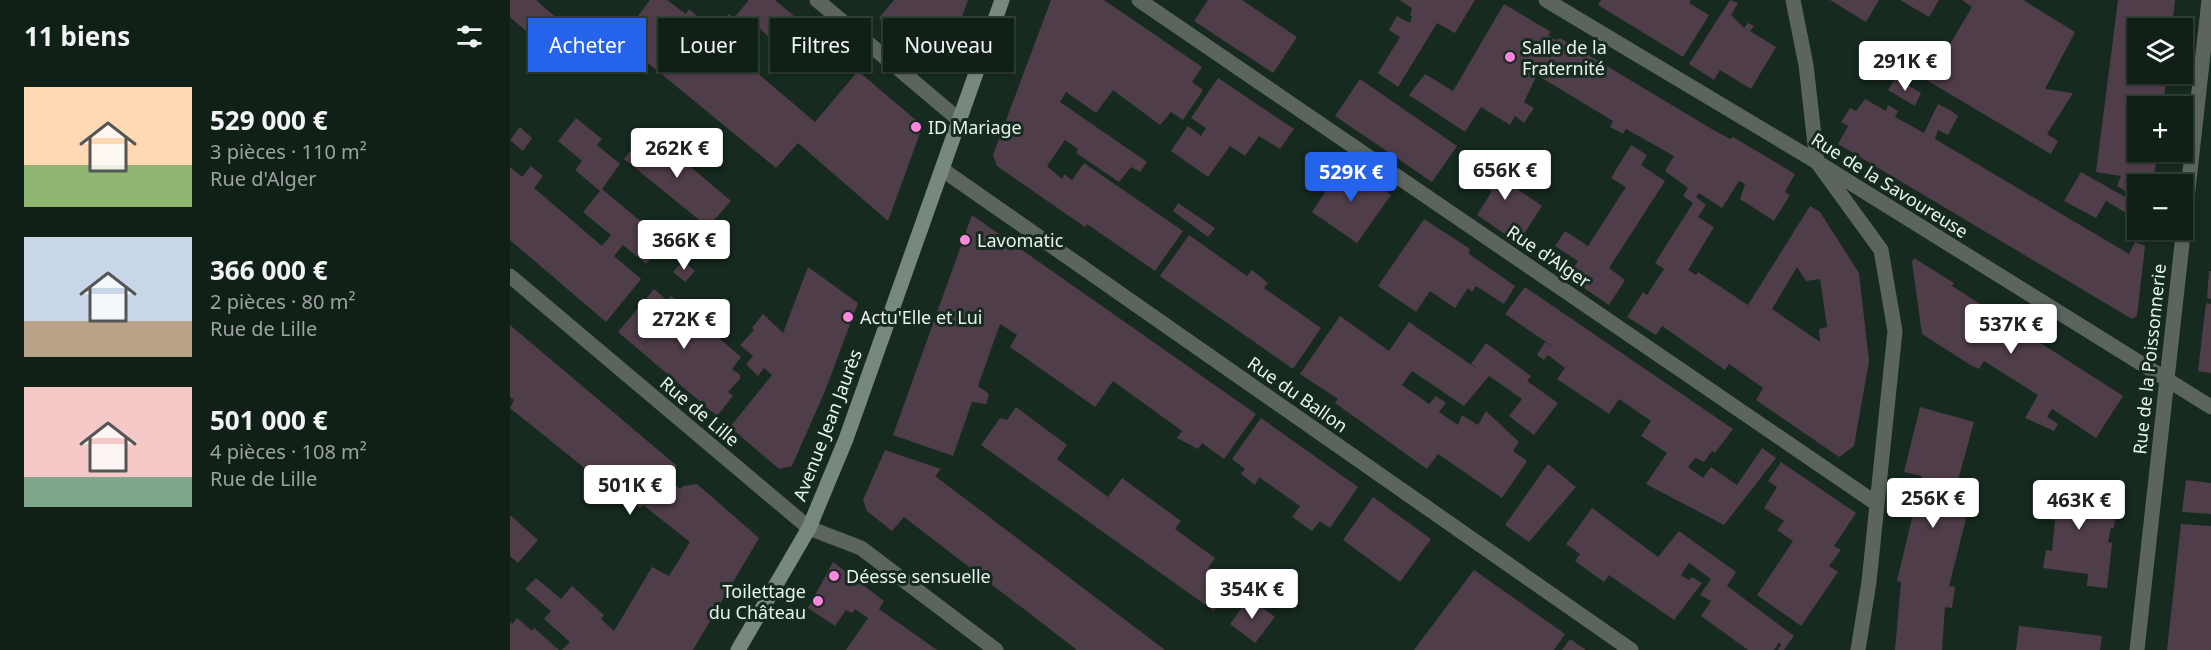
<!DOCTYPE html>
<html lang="fr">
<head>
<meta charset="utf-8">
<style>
	:root { --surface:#102017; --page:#192820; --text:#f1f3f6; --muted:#9ca3a1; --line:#303e36; --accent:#2563eb }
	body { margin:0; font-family:"Noto Sans",sans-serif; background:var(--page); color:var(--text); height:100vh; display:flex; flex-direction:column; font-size:22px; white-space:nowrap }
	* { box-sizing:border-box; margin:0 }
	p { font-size:20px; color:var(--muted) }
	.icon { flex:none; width:33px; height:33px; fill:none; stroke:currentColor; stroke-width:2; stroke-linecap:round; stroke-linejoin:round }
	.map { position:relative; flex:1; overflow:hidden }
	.side { display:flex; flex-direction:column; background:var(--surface); width:510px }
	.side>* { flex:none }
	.hud { position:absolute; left:18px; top:18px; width:570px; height:54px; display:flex; gap:12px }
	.controls { position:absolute; left:1617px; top:18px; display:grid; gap:12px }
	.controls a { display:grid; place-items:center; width:66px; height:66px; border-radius:0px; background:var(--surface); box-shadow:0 2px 4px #0004,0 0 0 2px var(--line); font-size:30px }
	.price { position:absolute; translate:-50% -51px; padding:0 14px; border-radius:6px; background:#fff; color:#222; font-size:20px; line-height:39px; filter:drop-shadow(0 2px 3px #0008) }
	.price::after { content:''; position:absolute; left:50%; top:36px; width:18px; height:14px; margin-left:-9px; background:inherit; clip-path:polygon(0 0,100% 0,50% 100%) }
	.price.current { background:var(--accent); color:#fff }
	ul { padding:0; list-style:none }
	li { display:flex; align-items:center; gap:18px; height:150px; padding:0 24px }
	li span { display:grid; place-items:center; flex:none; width:168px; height:120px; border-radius:0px; color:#555 }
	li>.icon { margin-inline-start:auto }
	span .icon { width:72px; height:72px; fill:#fffc; stroke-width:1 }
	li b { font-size:26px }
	h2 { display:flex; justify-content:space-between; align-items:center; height:72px; padding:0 24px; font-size:26px }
	.tag { padding:0 21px; border-radius:0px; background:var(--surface); box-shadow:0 2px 4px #0004,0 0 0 2px var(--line); font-size:21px; line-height:54px }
	.tag.current { background:var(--accent); color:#fff }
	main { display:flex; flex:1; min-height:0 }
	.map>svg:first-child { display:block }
	.building { fill:#503d4a; fill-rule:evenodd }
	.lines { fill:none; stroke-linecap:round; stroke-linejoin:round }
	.minor { stroke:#5b655e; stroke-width:15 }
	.secondary { stroke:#79887f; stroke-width:15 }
	.poi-dot { fill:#ff85de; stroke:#162a1f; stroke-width:2 }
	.labels { text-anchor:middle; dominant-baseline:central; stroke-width:6; stroke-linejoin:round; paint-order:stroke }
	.poi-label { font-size:18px; fill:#e8f4ec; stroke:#162a1f; text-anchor:start }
	.street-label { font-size:18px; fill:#e8f4ec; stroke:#162a1f }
</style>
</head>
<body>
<main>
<section class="side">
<h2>11 biens<svg class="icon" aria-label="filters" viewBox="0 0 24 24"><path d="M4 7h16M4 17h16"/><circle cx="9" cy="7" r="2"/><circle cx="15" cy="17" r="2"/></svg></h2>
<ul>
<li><span style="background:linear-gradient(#ffd9b3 65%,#8fb573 0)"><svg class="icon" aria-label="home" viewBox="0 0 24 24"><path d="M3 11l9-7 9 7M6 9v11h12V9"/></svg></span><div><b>529 000 €</b><p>3 pièces · 110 m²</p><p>Rue d'Alger</p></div></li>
<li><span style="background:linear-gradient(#c9d6e8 70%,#b9a48a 0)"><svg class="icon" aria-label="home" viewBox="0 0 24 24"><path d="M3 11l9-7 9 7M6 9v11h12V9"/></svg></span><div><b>366 000 €</b><p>2 pièces · 80 m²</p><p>Rue de Lille</p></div></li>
<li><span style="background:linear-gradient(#f6c9c9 75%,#7fa58c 0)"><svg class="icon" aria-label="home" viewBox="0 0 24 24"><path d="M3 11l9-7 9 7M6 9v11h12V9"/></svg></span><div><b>501 000 €</b><p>4 pièces · 108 m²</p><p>Rue de Lille</p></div></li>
</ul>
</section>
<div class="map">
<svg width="1701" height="650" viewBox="0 0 1701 650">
	<rect width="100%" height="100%" fill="#162a1f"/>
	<g class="building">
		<path d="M0,0H26L69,38L50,61L0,17Z"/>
		<path d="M140,0H157L176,14L179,9L205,31L219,14L224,18L239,0H265L317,44L294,71L242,21L219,49L305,122L348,71L407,121L410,133L378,221L288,143L266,168L110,40Z"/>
		<path d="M384,0H458L437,58L421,62L369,18Z"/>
		<path d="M541,0H594L692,67L682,82L693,90L673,120L661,112L650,125L603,90L586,113L556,92L550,102L637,162L630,172L621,167L609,182L566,153L568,149L555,140L537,166L552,179L554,174L562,180L574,163L673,231L645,271L577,224L575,227L487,166L483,155Z"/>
		<path d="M698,0H732L787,37L763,73L684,21Z"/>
		<path d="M889,0H965L945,33L927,23L888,87L868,73L890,37L879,30L887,16L900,23L902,17L900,15L902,8Z"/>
		<path d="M1091,0H1181L1179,3L1199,15L1173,57L1088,5Z"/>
		<path d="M1220,0L1228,3L1221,15L1234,28L1238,23L1244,26L1240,31L1266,47L1241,89L1210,70L1204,80L1179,64Z"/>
		<path d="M1320,0H1369L1356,22Z"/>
		<path d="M1390,0H1429L1419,17Z"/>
		<path d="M1452,0H1513L1565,32L1535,89L1563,93L1537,134L1548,141L1541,154L1418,81L1462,7Z"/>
		<path d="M1608,0H1665L1662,28H1628V74H1657L1653,106H1628V152H1647L1643,184H1628V198L1607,186L1611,176L1586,172Z"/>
		<path d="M994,4L1041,32L1038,35L1046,40L1050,38L1200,128L1220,139L1223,137L1285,174L1275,192L1280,195L1264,221L1230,199L1235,184L1229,181L1212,208L1189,193L1186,197L1196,205L1188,217L1204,227L1178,270L1186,275L1188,272L1238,305L1300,206L1310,212L1349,273L1359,361L1344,446L1329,457L1246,400L1253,388L1219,364L1215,370L1152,326L1146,335L1117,317L1133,292L1137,295L1154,269L1145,263L1183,203L1173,196L1178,188L1155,171L1164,156L1116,129L1113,134L1100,127L1103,121L1027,75L1014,102L1024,108L1014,123L1005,116L1000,125L971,107L955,132L899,95L915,74L943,91ZM1287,267L1296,281L1310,279L1317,327L1309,329L1310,342L1262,309Z"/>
		<path d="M708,78L784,129L770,149L749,136L735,156L720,146L698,177L661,151L678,126L691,136L696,128L681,118Z"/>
		<path d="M1386,78L1411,93L1405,106L1378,90Z"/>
		<path d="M850,79L947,146L922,182L825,116Z"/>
		<path d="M1355,99L1376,111L1378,105L1388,111L1385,117L1414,133L1428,104L1440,110L1448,116L1438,135L1428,130L1425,139L1619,254L1625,242L1635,246L1627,316L1622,319L1328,144L1338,126L1331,122L1340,108L1346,111Z"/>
		<path d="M66,118L92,139L87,145L110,164L92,189L155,242L136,264L113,245L104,256L131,279L96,322L0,240V167L12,177L21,166L33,176L24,188L92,246L101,235L73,212L90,191L65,170L72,161L48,141Z"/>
		<path d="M10,127L22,138L13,151L0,140Z"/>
		<path d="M137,130L221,201L198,227L114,159Z"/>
		<path d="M1121,145L1137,155L1131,165L1155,181L1099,268L1115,280L1099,305L1058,277L1068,261L1045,246L1055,231L1078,246L1116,187L1101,178Z"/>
		<path d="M981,153L1001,167L993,179L1032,206L1008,243L967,215L982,191L962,180Z"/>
		<path d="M834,164L881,195L847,243L802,212Z"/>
		<path d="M1571,172L1624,202L1618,214L1596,201L1586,218L1554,201Z"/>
		<path d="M668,203L705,228L698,237L663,211Z"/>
		<path d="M462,215L746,414L714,459L692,443L688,449L667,438L672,431L603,381L585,407L500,347L507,335L490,324L468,386L479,394L476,404L462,402L443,456L383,435Z"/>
		<path d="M914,219L960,249L959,254L1005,286L994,304L966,286L962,292L958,288L945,308L920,291L906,312L868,286Z"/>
		<path d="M679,235L737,276L742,270L758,283L754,288L811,328L783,369L650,276Z"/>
		<path d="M1404,258L1444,283L1442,286L1613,396L1586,438L1542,409L1537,417L1548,424L1544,431L1515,418L1528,395L1474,361L1469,369L1462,366L1412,334L1402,262Z"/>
		<path d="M173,261L185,271L175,282L163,272Z"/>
		<path d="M298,267L348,303L315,391L282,466L269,469L220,427L262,375L254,368L248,376L236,364L243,356L230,345L244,330L242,328L253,314L273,333Z"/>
		<path d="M1699,271H1701V299L1697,298Z"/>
		<path d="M1015,287L1223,429L1205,453L1202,451L1194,462L1185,458L1178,467L1193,478L1201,467L1227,485L1252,448L1266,458L1214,525L1136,484L1157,453L1131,436L1141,421L1109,399L1099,414L1047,379L1055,368L1038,355L1034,360L1027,355L1035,342L1045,348L995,314Z"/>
		<path d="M144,289L157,300L161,296L176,308L172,313L198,336L202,332L231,357L222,369L230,375V379L218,392L223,396L207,416L108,332Z"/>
		<path d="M1696,303L1701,304V373L1688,371Z"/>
		<path d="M830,316L879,351L899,322L970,371L961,364L976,343L1021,376L1017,381L1048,403L1024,435L999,416L1012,399L979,376L954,406L902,371L892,385L919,404L926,396L936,403L929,412L948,425L952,415L968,425L976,411L1009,442L1003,451L1017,461L992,498L928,454L917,469L825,403L828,399L790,374Z"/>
		<path d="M0,325L167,466L157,478L170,489L173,486L187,484L249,538L183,650H52L60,642L34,619L41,611L15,589L26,578L51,599L62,586L94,615L91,619L104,631L142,567L159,576L180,542L133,505L130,508L87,471L82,474L0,408L4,400L0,397Z"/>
		<path d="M506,407L557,445L547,459L598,497L612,478L671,521L665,529L705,558L698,568L723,586L704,611L471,445L490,418L497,420Z"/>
		<path d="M1410,407L1464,422L1447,484L1464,487L1439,586L1445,587L1443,602L1442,608L1435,607L1432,650H1385L1391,582L1387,581L1412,476L1394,472Z"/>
		<path d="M751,418L848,487L820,528L810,521L802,531L782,517L790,506L749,477L745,485L731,474L735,469L722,459Z"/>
		<path d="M375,450L431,469L425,476L655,650H567L394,517L382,531L357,511L353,500Z"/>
		<path d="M1271,462L1346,513L1324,546L1331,550L1319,566L1328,572L1291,626L1247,595L1283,541L1267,530L1274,521L1254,508L1267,487L1258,481Z"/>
		<path d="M1038,464L1066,487L1019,542L995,525Z"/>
		<path d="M1676,480L1701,483V514L1672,512Z"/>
		<path d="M1528,485L1608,494L1604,528H1601L1598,542L1602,543L1597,588L1577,586L1578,574L1533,568L1536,550L1542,551L1545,520L1523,517Z"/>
		<path d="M863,497L921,539L890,582L833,540Z"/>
		<path d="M1082,508L1148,557L1169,531L1226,572L1217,586L1284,636L1274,650H1268L1271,645L1269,642L1264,650H1238L1191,616L1201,601L1190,595L1201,579L1179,563L1171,575L1179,580L1182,577L1192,583L1164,620L1099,575L1094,582L1065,561L1070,554L1056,544Z"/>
		<path d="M0,515L28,540L8,563L0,556Z"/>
		<path d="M1671,524L1701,526V650H1657Z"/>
		<path d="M323,562L374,601L369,609L427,650H336L358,618L345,609L342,613L336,610L325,626L298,608Z"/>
		<path d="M964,570L1055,634L1044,650H904Z"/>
		<path d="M739,598L765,617L745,643L720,624Z"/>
		<path d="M7,618L22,631L24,628L49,650H0V622L2,624Z"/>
		<path d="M1509,626L1592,636L1590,650H1506Z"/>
		<path d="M1060,639L1076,650H1052Z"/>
	</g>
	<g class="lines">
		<g class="minor">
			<path d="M307,0L448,119"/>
			<path d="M629,0L1367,504"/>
			<path d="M1036,0L1307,162L1701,407"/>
			<path d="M1283,0L1296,65L1307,162L1371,250L1385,331L1359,582L1348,650"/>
			<path d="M433,170L1121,650"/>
			<path d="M0,276L299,528L351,548L486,650"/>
			<path d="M1627,650L1699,0"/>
		</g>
		<path class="secondary" d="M228,650L299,528L336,439L492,0"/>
	</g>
	<g class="poi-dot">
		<circle cx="1000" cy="57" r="6"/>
		<circle cx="406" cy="127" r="6"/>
		<circle cx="455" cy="240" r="6"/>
		<circle cx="338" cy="317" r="6"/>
		<circle cx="324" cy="576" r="6"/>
		<circle cx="308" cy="601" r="6"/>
	</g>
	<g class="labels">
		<g class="poi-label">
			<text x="1012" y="47">Salle de la<tspan x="1012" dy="21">Fraternité</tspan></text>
			<text x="418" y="127">ID Mariage</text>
			<text x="467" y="240">Lavomatic</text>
			<text x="350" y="317">Actu'Elle et Lui</text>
			<text x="336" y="576">Déesse sensuelle</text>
			<text x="296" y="591" text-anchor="end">Toilettage<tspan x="296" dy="21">du Château</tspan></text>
		</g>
		<g class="street-label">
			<text transform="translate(1380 185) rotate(32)">Rue de la Savoureuse</text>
			<text transform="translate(1039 256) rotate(34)">Rue d'Alger</text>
			<text transform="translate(1639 359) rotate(-84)">Rue de la Poissonnerie</text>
			<text transform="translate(788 394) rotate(35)">Rue du Ballon</text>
			<text transform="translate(190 411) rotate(40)">Rue de Lille</text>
			<text transform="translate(317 425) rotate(-69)">Avenue Jean Jaurès</text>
		</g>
	</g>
</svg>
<div class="controls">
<a><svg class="icon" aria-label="layers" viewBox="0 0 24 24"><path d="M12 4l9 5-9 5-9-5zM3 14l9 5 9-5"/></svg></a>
<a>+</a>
<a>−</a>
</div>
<b class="price" style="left:1395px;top:92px">291K €</b>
<b class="price" style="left:167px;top:179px">262K €</b>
<b class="price" style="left:995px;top:201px">656K €</b>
<b class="price current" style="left:841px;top:203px">529K €</b>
<b class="price" style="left:174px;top:271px">366K €</b>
<b class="price" style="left:174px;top:350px">272K €</b>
<b class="price" style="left:1501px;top:355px">537K €</b>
<b class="price" style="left:120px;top:516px">501K €</b>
<b class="price" style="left:1423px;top:529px">256K €</b>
<b class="price" style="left:1569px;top:531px">463K €</b>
<b class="price" style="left:742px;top:620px">354K €</b>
<div class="hud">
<a class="tag current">Acheter</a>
<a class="tag">Louer</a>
<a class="tag">Filtres</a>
<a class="tag">Nouveau</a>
</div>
</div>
</main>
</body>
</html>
